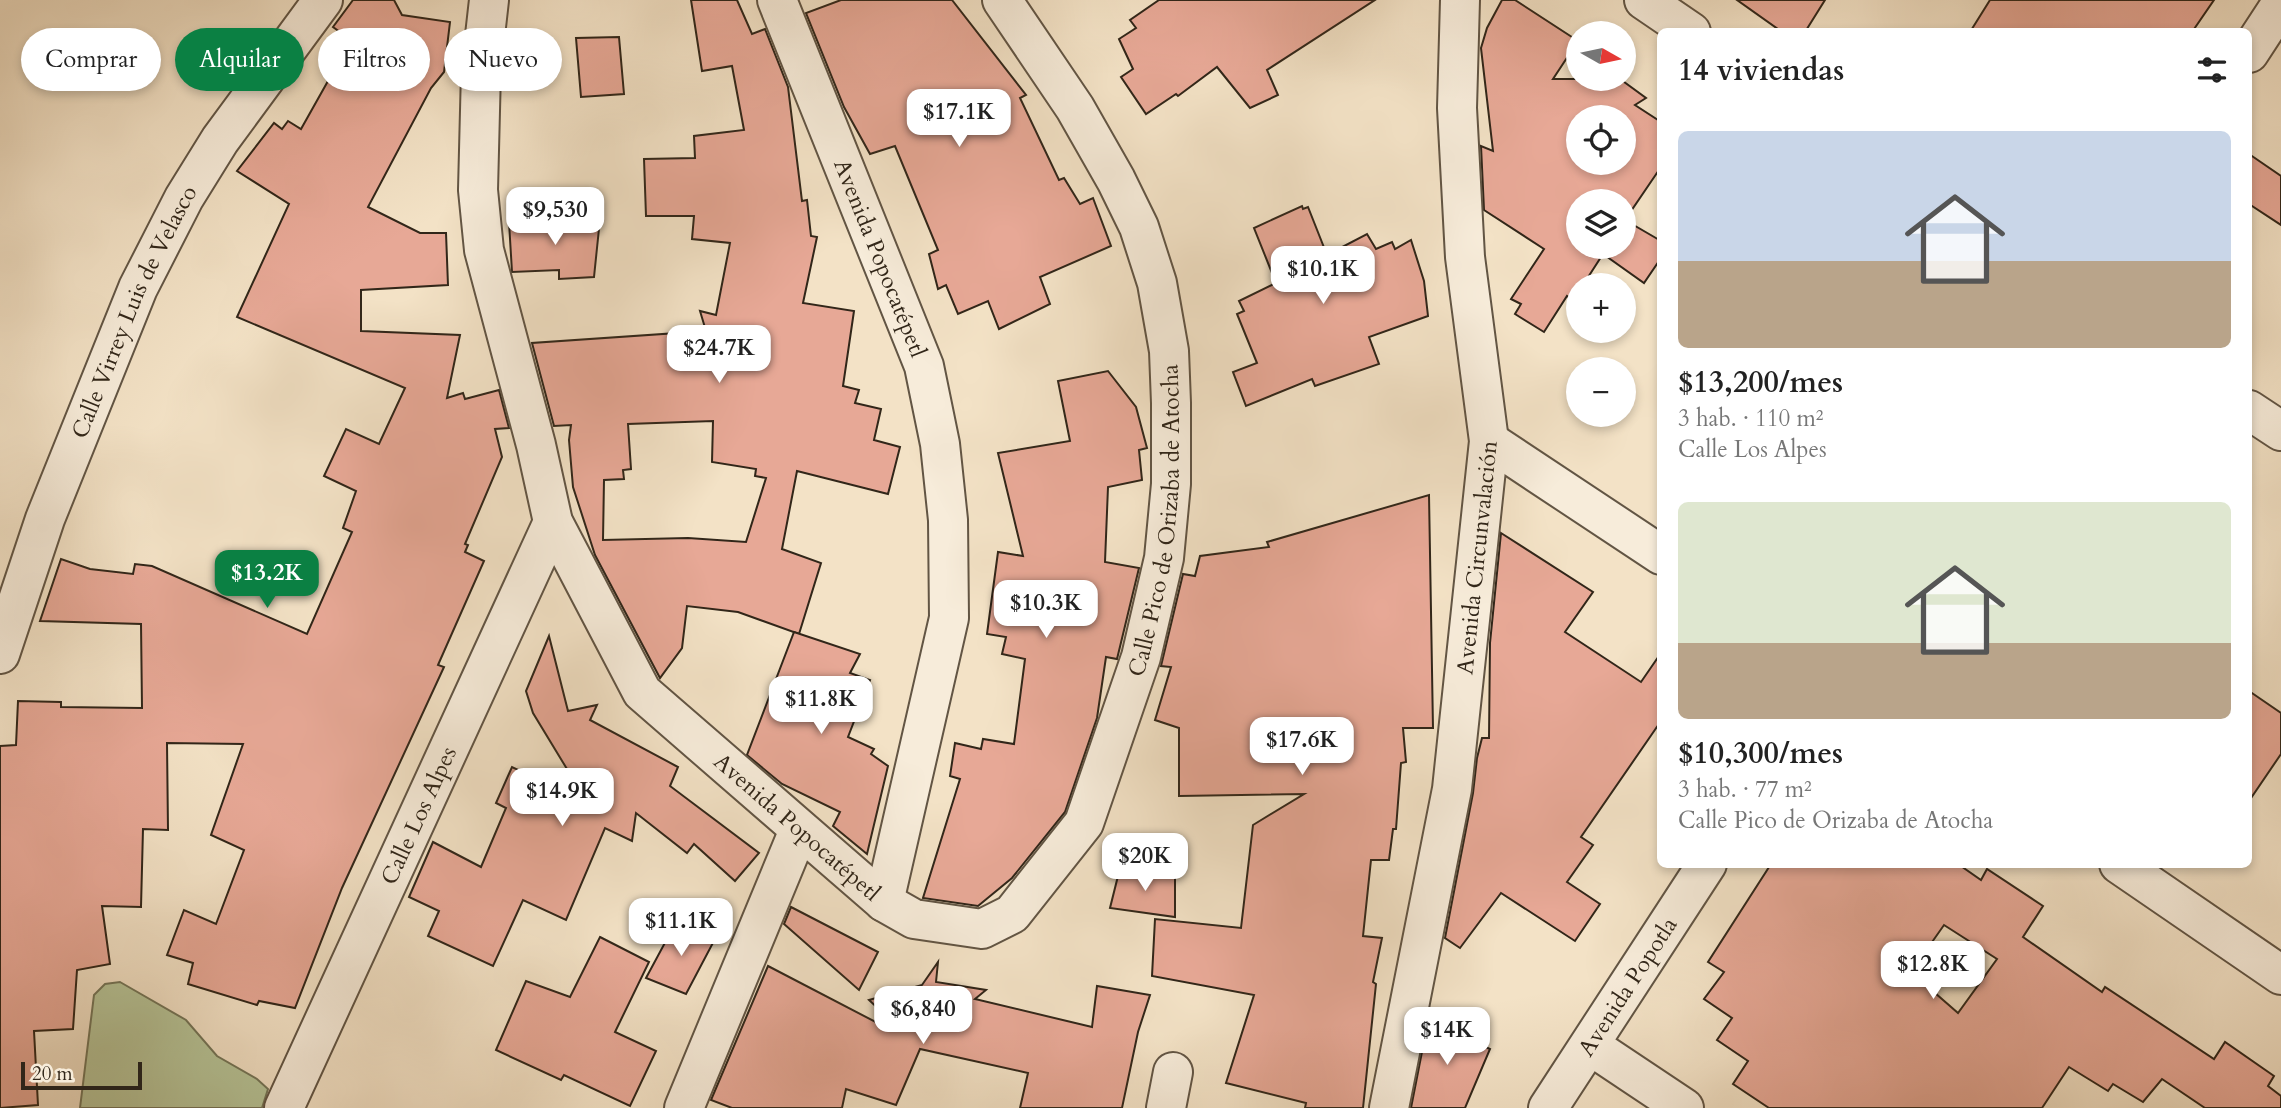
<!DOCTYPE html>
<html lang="es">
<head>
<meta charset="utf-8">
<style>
	:root { --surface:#fff; --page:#f6f6f6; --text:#222; --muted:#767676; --accent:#0b8043 }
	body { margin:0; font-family:Cardo,serif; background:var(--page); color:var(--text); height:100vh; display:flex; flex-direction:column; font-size:26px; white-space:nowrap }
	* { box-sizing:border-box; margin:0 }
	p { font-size:23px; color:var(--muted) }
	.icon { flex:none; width:38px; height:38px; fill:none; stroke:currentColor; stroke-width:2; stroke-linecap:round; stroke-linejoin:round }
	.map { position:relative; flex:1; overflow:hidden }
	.panel { position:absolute; left:1657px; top:28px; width:595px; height:840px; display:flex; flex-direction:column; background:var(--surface); border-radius:10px; box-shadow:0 4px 10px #0003 }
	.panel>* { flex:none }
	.top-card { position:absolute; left:21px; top:28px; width:665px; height:63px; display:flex; gap:14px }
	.needle { width:46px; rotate:99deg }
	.fabs { position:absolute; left:1566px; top:21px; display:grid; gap:14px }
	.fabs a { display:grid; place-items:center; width:70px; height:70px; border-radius:50%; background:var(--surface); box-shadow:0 4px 10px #0003; font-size:35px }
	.scale { position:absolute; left:21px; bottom:18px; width:121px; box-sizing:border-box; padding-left:7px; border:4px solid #312619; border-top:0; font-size:19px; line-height:24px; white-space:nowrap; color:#312619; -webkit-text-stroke:5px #f7ecda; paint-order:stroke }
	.price { position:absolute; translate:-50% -60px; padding:0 16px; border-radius:14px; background:#fff; color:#222; font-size:23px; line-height:46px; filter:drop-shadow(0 2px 4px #0008) }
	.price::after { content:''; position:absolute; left:50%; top:42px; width:21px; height:16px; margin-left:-10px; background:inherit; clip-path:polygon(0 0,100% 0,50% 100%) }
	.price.current { background:var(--accent); color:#fff }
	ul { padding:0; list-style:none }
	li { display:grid; align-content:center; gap:14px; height:371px; padding:0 21px }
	li span { display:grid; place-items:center; height:217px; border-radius:10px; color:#555 }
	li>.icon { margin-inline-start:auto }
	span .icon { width:126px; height:126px; fill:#fffc; stroke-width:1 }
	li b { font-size:30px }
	h2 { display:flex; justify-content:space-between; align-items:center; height:84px; padding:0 21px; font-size:30px }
	.chip { padding:0 24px; border-radius:32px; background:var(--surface); box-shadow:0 4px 10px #0003; font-size:24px; line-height:63px }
	.chip.current { background:var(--accent); color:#fff }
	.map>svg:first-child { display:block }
	.green { fill:#b6c498; stroke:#747558; stroke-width:2 }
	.building { fill:#e7a896; stroke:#312619; stroke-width:2; fill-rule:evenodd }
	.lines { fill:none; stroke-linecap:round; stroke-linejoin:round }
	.minor-casing { stroke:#625544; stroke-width:42 }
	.minor { stroke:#f7ecda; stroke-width:38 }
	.labels { text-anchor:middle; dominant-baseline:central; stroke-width:5; stroke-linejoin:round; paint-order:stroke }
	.street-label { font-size:23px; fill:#312619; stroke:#f7ecda }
</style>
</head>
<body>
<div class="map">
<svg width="2281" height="1108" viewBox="0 0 2281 1108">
	<rect width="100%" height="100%" fill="#f3e2c6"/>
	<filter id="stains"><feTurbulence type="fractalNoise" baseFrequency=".00286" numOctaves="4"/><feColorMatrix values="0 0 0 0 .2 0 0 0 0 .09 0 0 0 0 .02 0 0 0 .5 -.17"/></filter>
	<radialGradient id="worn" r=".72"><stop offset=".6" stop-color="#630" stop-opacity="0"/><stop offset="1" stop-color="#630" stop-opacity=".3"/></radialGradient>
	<path class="green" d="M120,982L186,1020L217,1056L257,1079L268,1089L262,1108H80L94,995L105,984Z"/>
	<g class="building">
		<path d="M353,0H394L402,15L450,22L444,72L431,88L368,207L420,233H446L448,285L361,290V331L460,335L447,398L463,393L465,399L499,390L509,428L495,429L502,457L465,544L468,545L465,552L484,561L438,665L444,667L342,888L295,1008L259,1001L257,1005L188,984L193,963L167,955L184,910L216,924L244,850L211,835L243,744L167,743L168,830L143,829L141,907L102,906L110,964L77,970L73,1029L34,1031L38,1105L0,1108V746L16,745L18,701L61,702V707L142,708L141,624L40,621L61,559L90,569L133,574L135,564L152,566L307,634L352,532L343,528L356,491L324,476L346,429L379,444L405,388L237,317L289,204L237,171L274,123L282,129L288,121L301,129L351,40L333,27Z"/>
		<path d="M691,0H737L752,34L765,29L788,87L802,201L807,200L811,236L817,237L803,303L854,311L843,386L859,390L855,403L881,409L874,440L900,447L888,494L797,471L782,549L821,563L799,634L738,612L687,606L682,648L660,678L595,555L573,487L569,440L571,425L554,426L532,343L706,331L700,311L716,315L730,243L692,239L694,216H646L644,159L695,158L694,136L744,130L732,66L702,71ZM713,421L712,462L756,469L755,476L766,478L746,542L688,538L603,540L604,480L624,479L623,470L631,469L628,424Z"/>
		<path d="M841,0H952L1026,95L1020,98L1059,180L1064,178L1080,204L1093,198L1111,246L1040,277L1050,304L999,329L988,301L958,314L946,285L938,289L929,254L938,250L895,146L870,154L844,107L806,13Z"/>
		<path d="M1159,0H1375L1267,70L1278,95L1250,108L1217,67L1178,96L1176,94L1146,114L1121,77L1133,69L1119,39L1136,28L1130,20Z"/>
		<path d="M1502,0H1515L1578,41L1553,79H1620L1646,98L1635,105L1661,122V167L1625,220L1661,241V258L1644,283L1603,254L1583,285H1578L1573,300L1567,296L1544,332L1515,314L1521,304L1511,299L1544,249L1484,210L1481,146L1493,151L1481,48L1487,28ZM1578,117H1624V163H1578ZM1578,201H1624V247H1578Z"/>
		<path d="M1737,0H1825L1805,32H1782Z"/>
		<path d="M1990,0H2214L2192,32H1970Z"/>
		<path d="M619,37L624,94L581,97L576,38Z"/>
		<path d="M2249,154L2281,176V225L2249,204Z"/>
		<path d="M1302,206L1303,209L1308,207L1327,255L1367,234L1376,249L1392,242L1395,249L1411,240L1424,281L1428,316L1369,337L1379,364L1315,386L1312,379L1246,406L1233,372L1257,363L1237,314L1244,311L1239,301L1276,283L1254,228Z"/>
		<path d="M600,219L594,277L559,279V270L512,272L509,222Z"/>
		<path d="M1108,371L1136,407L1147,448L1139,450L1142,480L1108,487L1105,562L1139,568L1117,659L1106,657L1097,718L1065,812L1012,878L978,906L923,898L960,779L950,776L955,743L981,749L983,739L1014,744L1025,659L1002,654L1006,637L987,634L998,552L1023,556L998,453L1070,441L1058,381Z"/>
		<path d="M1429,495L1433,728H1403L1406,762L1401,763L1396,829H1393L1389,860H1371L1363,936L1382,938L1373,982L1376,984L1363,1108H1305L1306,1103L1226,1083L1254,995L1152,976L1155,919L1241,928L1253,825L1304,794L1179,796V728L1155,720L1171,667L1161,666L1183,574L1195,576L1200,556L1269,547L1267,542Z"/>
		<path d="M1501,533L1593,592L1565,632L1641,682L1661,653V721L1581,837L1593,845L1567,882L1600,904L1575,941L1501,893L1460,948L1445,938L1473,793L1477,758L1482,738H1489L1490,643Z"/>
		<path d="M794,632L860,654L850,673L870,680L848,737L874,749L871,754L888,766L867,854L833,826L840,812L782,784L747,755Z"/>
		<path d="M549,636L568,711L597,705L590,720L678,767L670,786L759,853L735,881L694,844L687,853L636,813L632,841L605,828L566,920L523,900L493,966L428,936L439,911L409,897L433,842L481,867L506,808L496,803L512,767L587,802L533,713L526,691Z"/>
		<path d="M2249,691L2281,713V754L2249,801Z"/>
		<path d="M1771,864H1958L1981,880L1987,869L2043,906L2023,937L2102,992L2105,987L2214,1059L2225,1042L2274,1076L2268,1086L2281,1096V1108H2205L2162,1079L2143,1102L2113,1084L2108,1091L2069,1067L2042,1108H1769L1733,1084L1748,1061L1717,1040L1732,1018L1704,999L1724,972L1708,962ZM1944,925L1997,959L1958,1013L1911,972Z"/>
		<path d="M1120,868L1175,877V917L1110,908Z"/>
		<path d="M791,907L878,952L859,990L784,924Z"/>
		<path d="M675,924L684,929L686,924L715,939L686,994L646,978Z"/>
		<path d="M600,937L649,962L615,1032L656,1051L630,1106L564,1075L561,1080L496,1050L526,981L570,997Z"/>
		<path d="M938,962L936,982L986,990L975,999L1092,1027L1097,986L1150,995L1138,1032L1122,1108H1020L1028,1073L920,1049L896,1105L846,1089L842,1108H732L711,1100L768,966L891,1030L895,1024L869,1000L922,985Z"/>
		<path d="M1430,1011L1457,1024L1454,1032L1490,1049L1465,1108H1411Z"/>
	</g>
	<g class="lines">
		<g class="minor-casing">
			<g id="minor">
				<path id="s1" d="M489,0L481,71L478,190L484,250L536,445L553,522L642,692L884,902L914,919L982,929L1012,914L1084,823L1141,657L1164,558L1171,484V403L1169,351L1157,283L1139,227L1116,180L1075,108L1002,0"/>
				<path id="s2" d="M777,0L924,366L940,444L948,520L949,618L884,902"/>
				<path d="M1644,0L1691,32"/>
				<path d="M2249,53L2281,4"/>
				<path d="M2249,410L2281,431"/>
				<path d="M1489,441L1661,555"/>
				<path id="s3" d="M0,654L45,519L138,288L184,198L220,140L323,0"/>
				<path d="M2119,864L2281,975"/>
				<path d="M1591,1046L1684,1108"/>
				<path id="s4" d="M284,1108L553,522"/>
				<path d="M684,1108L799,830"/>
				<path d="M1166,1108L1173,1072"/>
				<path id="s5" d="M1389,1108L1452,789L1489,441L1465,257L1457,108L1460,0"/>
				<path id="s6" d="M1548,1108L1707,864"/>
			</g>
		</g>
		<use href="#minor" class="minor"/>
	</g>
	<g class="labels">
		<g class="street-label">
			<text stroke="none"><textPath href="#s2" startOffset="278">Avenida Popocatépetl</textPath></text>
			<text stroke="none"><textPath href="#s3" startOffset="368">Calle Virrey Luis de Velasco</textPath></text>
			<text stroke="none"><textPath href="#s1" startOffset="1610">Calle Pico de Orizaba de Atocha</textPath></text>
			<text stroke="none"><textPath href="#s5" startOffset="558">Avenida Circunvalación</textPath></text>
			<text stroke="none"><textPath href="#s4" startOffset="322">Calle Los Alpes</textPath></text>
			<text stroke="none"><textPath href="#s1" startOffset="929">Avenida Popocatépetl</textPath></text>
			<text stroke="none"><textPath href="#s6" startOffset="145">Avenida Popotla</textPath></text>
		</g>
	</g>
	<rect width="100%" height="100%" filter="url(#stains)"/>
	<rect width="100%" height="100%" fill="url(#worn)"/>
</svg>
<div class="fabs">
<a><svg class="needle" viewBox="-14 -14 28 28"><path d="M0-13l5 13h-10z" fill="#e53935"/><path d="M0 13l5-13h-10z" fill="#767676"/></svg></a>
<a><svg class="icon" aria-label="locate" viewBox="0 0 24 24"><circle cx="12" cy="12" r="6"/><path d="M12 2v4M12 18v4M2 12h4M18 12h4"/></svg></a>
<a><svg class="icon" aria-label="layers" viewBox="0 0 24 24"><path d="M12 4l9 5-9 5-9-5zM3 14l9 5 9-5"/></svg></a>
<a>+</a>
<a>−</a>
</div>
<div class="scale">20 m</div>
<b class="price" style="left:959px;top:149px">$17.1K</b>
<b class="price" style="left:555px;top:247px">$9,530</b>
<b class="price" style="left:1323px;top:306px">$10.1K</b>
<b class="price" style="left:719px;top:385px">$24.7K</b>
<b class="price current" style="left:267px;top:610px">$13.2K</b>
<b class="price" style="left:1046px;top:640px">$10.3K</b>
<b class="price" style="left:821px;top:736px">$11.8K</b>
<b class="price" style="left:1302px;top:777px">$17.6K</b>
<b class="price" style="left:562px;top:828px">$14.9K</b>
<b class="price" style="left:1145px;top:893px">$20K</b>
<b class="price" style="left:681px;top:958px">$11.1K</b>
<b class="price" style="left:1933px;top:1001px">$12.8K</b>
<b class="price" style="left:923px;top:1046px">$6,840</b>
<b class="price" style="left:1447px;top:1067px">$14K</b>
<div class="top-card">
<a class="chip">Comprar</a>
<a class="chip current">Alquilar</a>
<a class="chip">Filtros</a>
<a class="chip">Nuevo</a>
</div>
<section class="panel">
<h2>14 viviendas<svg class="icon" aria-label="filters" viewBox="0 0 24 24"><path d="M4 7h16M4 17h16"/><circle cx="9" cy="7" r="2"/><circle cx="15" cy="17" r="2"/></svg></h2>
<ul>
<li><span style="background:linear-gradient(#c9d6e8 60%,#b9a48a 0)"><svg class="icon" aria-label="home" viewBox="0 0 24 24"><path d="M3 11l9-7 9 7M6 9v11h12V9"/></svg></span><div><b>$13,200/mes</b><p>3 hab. · 110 m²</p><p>Calle Los Alpes</p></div></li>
<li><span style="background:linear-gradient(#dfe7d0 65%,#b9a48a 0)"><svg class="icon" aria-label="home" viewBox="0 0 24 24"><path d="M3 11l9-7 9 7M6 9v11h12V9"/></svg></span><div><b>$10,300/mes</b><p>3 hab. · 77 m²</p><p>Calle Pico de Orizaba de Atocha</p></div></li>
</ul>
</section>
</div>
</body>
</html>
